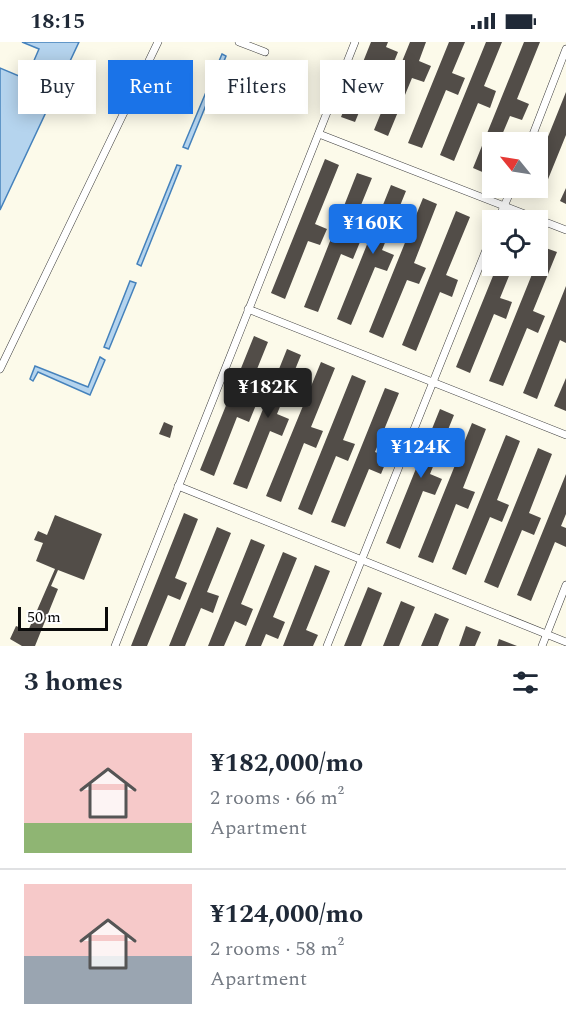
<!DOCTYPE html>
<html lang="en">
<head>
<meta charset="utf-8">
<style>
	:root { --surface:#fff; --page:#f2f2f3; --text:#1f2937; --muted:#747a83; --line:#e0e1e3; --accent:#1a73e8 }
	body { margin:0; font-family:Spectral,serif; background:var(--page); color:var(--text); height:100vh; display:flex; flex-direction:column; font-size:22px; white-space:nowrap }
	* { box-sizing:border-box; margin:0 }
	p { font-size:20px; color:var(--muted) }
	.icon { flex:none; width:33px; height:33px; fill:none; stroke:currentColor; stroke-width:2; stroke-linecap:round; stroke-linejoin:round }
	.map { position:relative; height:604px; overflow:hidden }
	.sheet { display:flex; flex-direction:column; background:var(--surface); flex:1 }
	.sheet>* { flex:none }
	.banner { position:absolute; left:18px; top:18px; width:531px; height:54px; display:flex; gap:12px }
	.needle { width:39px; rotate:300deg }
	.controls { position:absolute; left:482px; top:90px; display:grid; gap:12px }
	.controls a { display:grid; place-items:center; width:66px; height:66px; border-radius:0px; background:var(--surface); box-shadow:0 3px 15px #0003; font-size:30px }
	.scale { position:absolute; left:18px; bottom:15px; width:90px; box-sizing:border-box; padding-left:6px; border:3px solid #0a0a0a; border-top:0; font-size:16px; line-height:21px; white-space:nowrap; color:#0a0a0a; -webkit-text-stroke:4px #fff; paint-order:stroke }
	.price { position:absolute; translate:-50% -51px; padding:0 14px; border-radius:6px; background:var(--accent); color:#fff; font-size:20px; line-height:39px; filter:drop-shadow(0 2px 3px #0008) }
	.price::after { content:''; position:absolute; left:50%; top:36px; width:18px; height:14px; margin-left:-9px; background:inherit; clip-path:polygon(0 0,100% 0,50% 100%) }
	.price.current { background:#222; color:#fff }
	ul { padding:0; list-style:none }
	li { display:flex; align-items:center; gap:18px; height:150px; padding:0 24px }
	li+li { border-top:2px solid var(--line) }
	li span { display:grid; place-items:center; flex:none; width:168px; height:120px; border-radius:0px; color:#555 }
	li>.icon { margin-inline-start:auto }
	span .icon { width:72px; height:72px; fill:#fffc; stroke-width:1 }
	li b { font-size:26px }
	h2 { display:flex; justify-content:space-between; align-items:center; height:72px; padding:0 24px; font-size:26px }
	.chip { padding:0 21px; border-radius:0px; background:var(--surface); box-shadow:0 3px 15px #0003; font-size:21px; line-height:54px }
	.chip.current { background:var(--accent); color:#fff }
	.status { display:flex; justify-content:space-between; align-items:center; height:42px; padding:0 30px; background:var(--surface); direction:ltr }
	.status svg { height:16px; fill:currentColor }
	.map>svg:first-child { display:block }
	.water { fill:#b5d4ee; stroke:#4582bc; stroke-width:1.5 }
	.building { fill:#524d48 }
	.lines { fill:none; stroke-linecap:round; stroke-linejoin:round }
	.lane-casing { stroke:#3d3d3d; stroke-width:8 }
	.lane { stroke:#fff; stroke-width:7 }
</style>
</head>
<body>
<div class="status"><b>18:15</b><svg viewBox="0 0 49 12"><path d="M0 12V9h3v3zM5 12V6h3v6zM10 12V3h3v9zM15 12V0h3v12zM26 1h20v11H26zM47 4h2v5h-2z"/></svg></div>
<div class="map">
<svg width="566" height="604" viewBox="0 0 566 604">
	<rect width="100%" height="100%" fill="#fcfaea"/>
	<g class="water">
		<path d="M22,0H79L0,168V26L26,37L39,7Z"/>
		<path d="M222,12L226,14L188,107L183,105Z"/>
		<path d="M177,123L181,124L141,224L137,222Z"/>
		<path d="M130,239L136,241L109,307L104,305Z"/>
		<path d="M100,315L105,318L90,353L38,330L33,339L30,337L35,324L88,345Z"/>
	</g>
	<g class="building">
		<path d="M371,0H388L386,5L398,10L391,27L379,22L355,80L341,75Z"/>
		<path d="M410,0H426L419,19L431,24L424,40L412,36L388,94L374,88Z"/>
		<path d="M449,0H465L452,31L465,36L458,53L446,48L422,106L408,101Z"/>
		<path d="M486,0H502L484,44L496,49L490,66L478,61L454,119L440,113Z"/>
		<path d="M524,0H540L517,57L529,62L522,78L510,74L499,100H492V119L487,132L473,126Z"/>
		<path d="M566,50V93L542,152L527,146H537V122Z"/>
		<path d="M325,117L339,123L315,182L327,187L320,203L308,199L285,257L271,251Z"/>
		<path d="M357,131L372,136L348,195L360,200L353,217L341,212L318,270L304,265Z"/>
		<path d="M391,143L406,149L382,208L394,213L387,229L375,225L351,283L337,277Z"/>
		<path d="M566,146V162L560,159Z"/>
		<path d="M423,156L437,162L414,221L426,226L419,242L407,238L383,296L369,290Z"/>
		<path d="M456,169L470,175L446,233L458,238L452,255L440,250L416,309L402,303Z"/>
		<path d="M543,205L557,210L533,269L545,274L538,291L527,286L503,344L489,339Z"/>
		<path d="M497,224H513L500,256L512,260L506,277L494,272L470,331L456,325Z"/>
		<path d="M566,244V301L560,298L537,357L523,351Z"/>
		<path d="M254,294L268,300L244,359L256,363L249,380L237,375L214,434L200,428Z"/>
		<path d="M287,307L301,313L277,372L289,377L282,394L270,389L247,447L233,442Z"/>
		<path d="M321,320L335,326L311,385L323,389L316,406L304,401L281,460L266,454Z"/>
		<path d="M352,333L366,339L343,398L355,402L348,419L336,414L312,473L298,467Z"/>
		<path d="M566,336V369L554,364Z"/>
		<path d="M385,346L399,351L375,410L388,415L381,432L369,427L345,485L331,480Z"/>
		<path d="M440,367L454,373L430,432L442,437L435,453L423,449L400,507L386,501Z"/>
		<path d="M164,380L173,384L170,396L159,392Z"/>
		<path d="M472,381L486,387L463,446L475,450L468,467L456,462L433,521L418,515Z"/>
		<path d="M506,393L520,399L497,458L509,463L502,480L490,475L466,533L452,527Z"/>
		<path d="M538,406L552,412L529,471L541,476L534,493L522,488L498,546L484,540Z"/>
		<path d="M566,432V472L561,484L566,486V505L555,500L531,559L517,553Z"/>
		<path d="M184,471L198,477L175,536L187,541L180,558L168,553L147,604H131Z"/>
		<path d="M55,473L102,492L84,538L58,528L51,544L58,547L35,604H22L10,597L16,584L28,589L55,527L36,519L43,501L34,498L38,489L47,493Z"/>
		<path d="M217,485L231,491L207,550L219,554L213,571L201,566L185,604H169Z"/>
		<path d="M251,497L265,503L241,562L253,567L246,584L235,579L224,604H208Z"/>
		<path d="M283,510L297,516L273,575L285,580L278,597L266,592L261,604H245Z"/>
		<path d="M315,523L330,529L306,588L318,593L313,604H283Z"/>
		<path d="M368,545L382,551L361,604H344Z"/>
		<path d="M401,559L415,565L399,604H383Z"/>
		<path d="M435,571L449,577L445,586L438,604H421Z"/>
		<path d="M466,584L481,590L475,604H459Z"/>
		<path d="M499,597L517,604H497Z"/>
	</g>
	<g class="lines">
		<g class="lane-casing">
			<g id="lane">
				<path d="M239,0L265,10"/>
				<path d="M319,92L566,188"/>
				<path d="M530,100L566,7"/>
				<path d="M498,178L512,146"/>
				<path d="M248,267L566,393"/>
				<path d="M0,327L158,0"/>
				<path d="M178,444L566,600"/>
				<path d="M115,604L355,0"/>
				<path d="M327,604L492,193"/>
				<path d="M542,604L566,543"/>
			</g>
		</g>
		<use href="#lane" class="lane"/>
	</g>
</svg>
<div class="controls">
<a><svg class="needle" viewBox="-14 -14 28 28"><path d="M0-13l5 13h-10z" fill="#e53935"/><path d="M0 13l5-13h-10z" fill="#747a83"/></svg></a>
<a><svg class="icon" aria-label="locate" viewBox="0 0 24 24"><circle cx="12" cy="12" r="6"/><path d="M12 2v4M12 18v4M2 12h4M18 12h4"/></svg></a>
</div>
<div class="scale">50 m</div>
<b class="price" style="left:373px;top:213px">¥160K</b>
<b class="price current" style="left:268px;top:377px">¥182K</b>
<b class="price" style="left:421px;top:437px">¥124K</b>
<div class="banner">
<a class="chip">Buy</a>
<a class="chip current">Rent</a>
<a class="chip">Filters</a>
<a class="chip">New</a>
</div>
</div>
<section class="sheet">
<h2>3 homes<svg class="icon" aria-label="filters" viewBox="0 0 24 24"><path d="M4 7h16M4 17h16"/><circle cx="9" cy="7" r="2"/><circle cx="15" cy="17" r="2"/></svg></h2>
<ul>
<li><span style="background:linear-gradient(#f6c9c9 75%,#8fb573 0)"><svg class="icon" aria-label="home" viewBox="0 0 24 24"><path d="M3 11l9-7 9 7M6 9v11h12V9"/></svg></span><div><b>¥182,000/mo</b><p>2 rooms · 66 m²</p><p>Apartment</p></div></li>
<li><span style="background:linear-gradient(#f6c9c9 60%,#9aa5b1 0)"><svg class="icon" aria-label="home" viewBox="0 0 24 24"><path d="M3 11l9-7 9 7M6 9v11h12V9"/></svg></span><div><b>¥124,000/mo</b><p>2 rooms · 58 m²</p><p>Apartment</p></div></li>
</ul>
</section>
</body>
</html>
